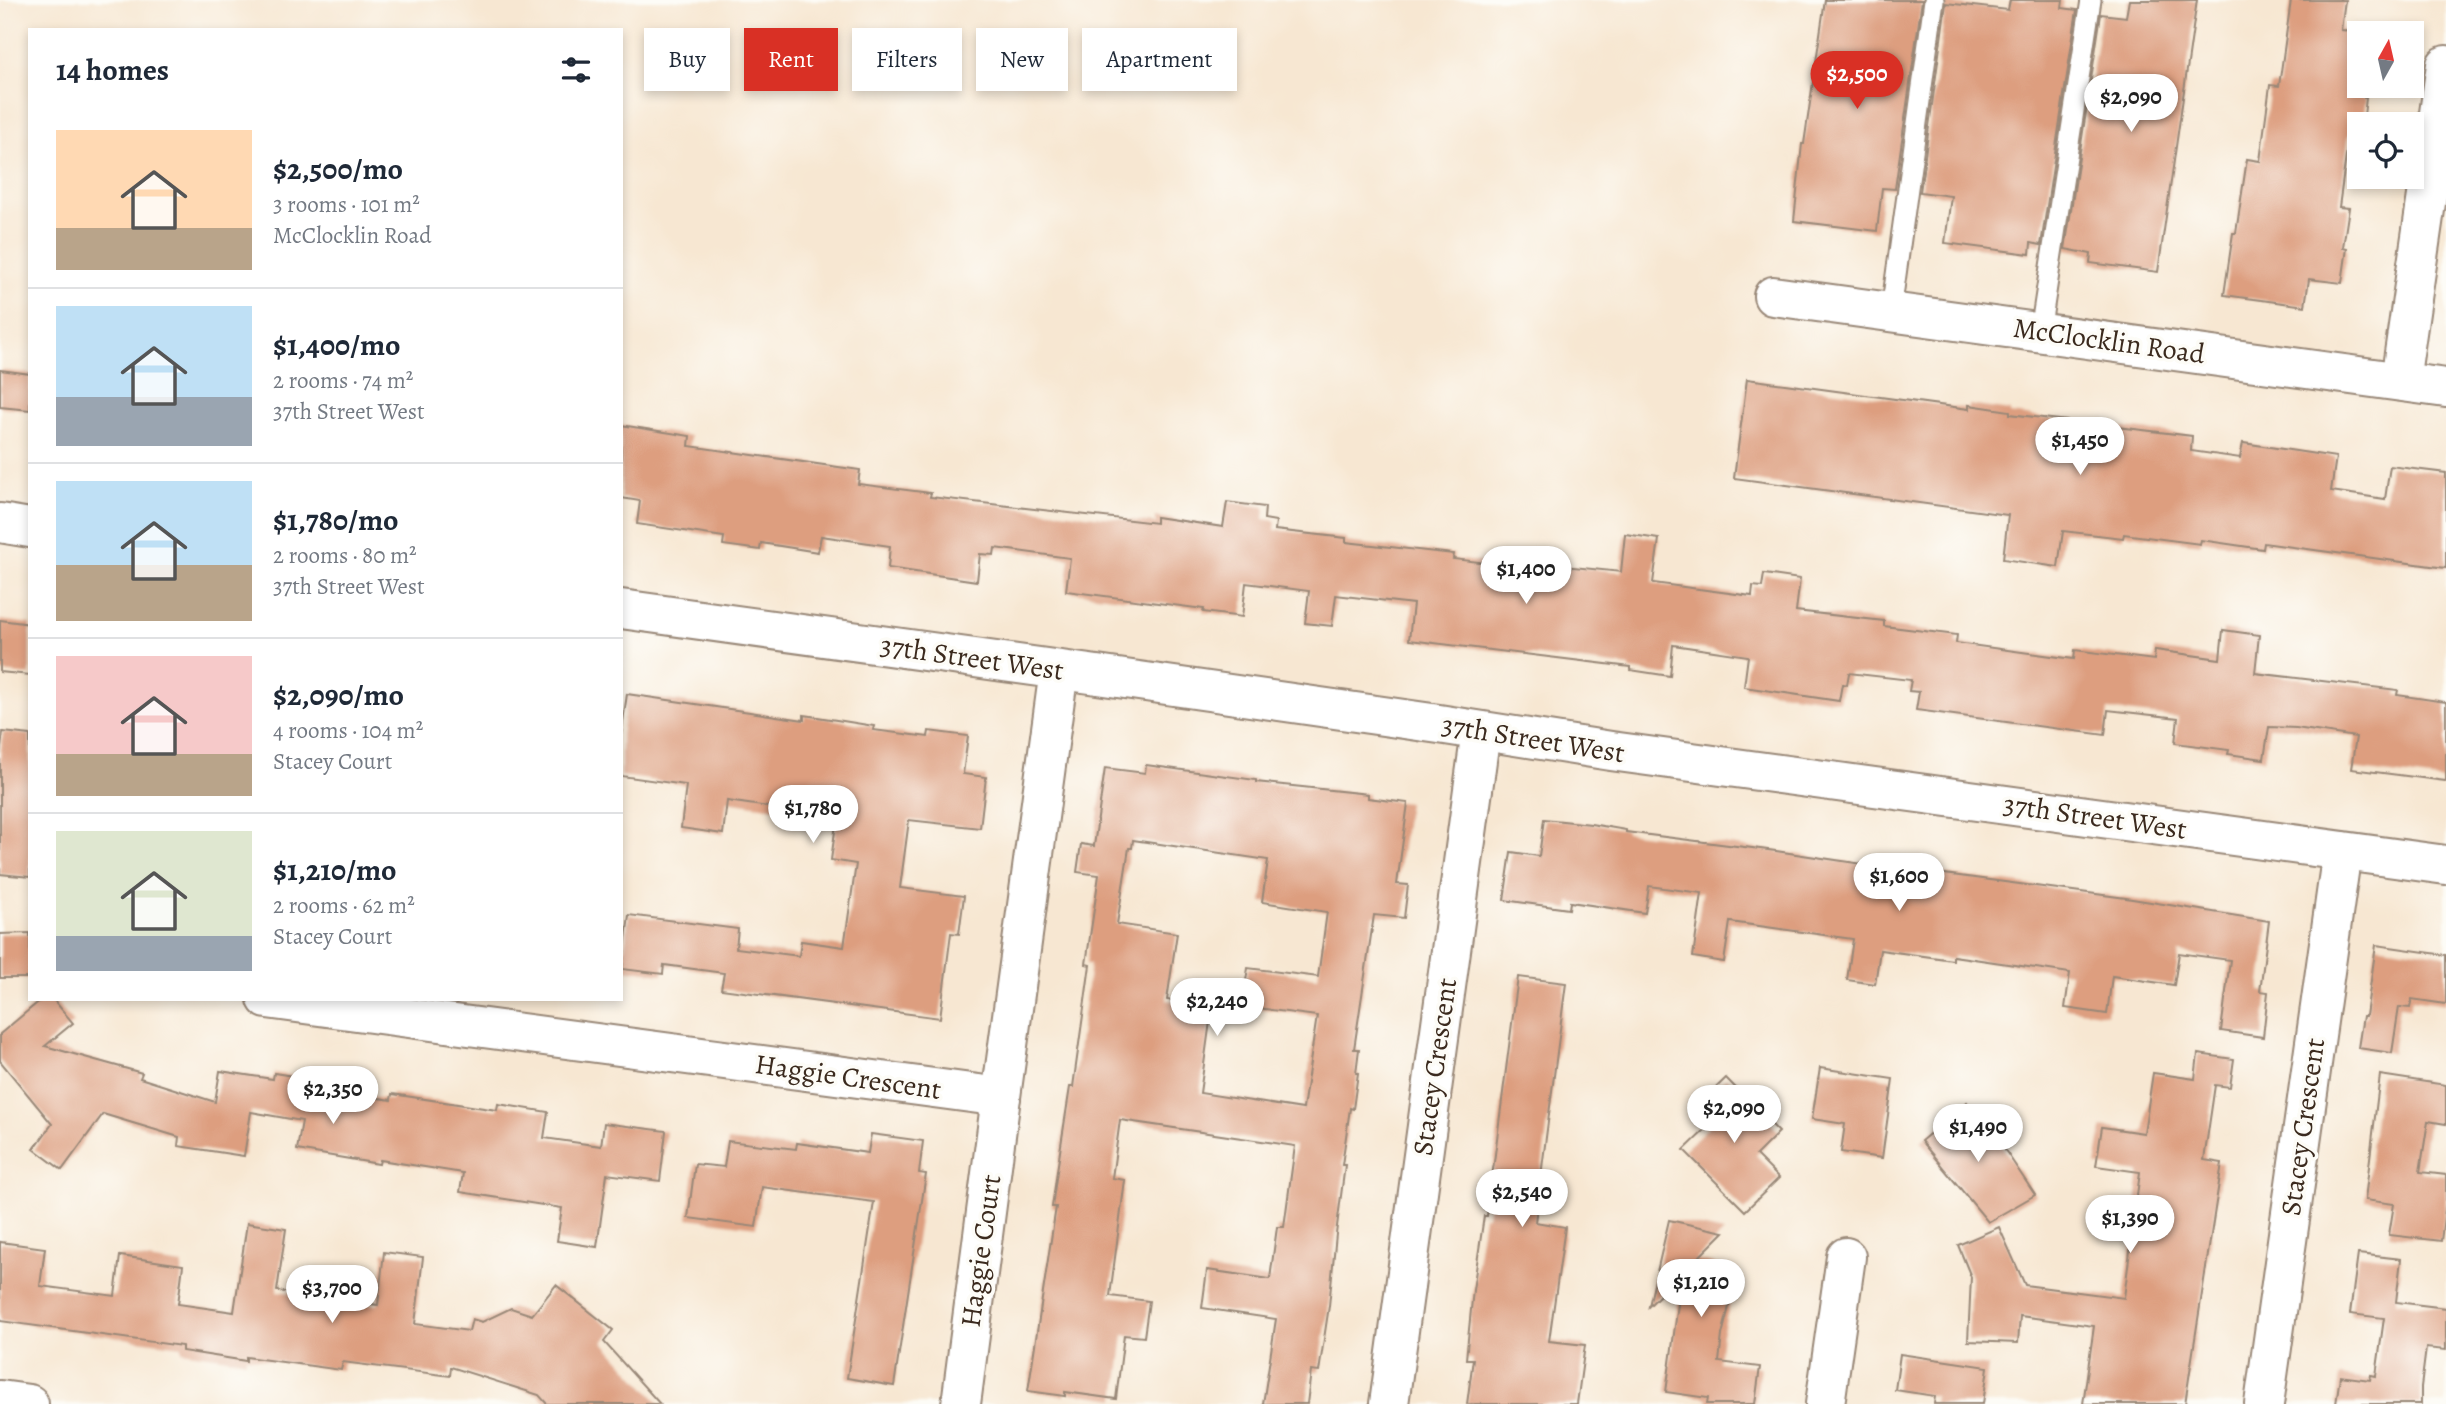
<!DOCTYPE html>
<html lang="en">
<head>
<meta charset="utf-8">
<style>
	:root { --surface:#fff; --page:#f6f6f7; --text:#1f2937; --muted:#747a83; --line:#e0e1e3; --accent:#d93025 }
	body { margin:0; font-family:Alegreya,serif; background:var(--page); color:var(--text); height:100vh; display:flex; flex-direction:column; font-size:26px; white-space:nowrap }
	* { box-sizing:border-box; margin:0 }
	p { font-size:23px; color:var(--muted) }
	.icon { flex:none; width:38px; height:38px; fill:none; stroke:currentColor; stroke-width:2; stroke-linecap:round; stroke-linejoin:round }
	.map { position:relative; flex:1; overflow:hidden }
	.panel { position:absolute; left:28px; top:28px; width:595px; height:973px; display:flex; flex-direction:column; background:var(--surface); border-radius:0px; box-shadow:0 4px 10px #0003 }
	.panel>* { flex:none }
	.banner { position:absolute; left:644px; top:28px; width:665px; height:63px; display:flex; gap:14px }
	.needle { width:46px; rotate:8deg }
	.tools { position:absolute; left:2347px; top:21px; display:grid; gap:14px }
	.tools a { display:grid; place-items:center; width:77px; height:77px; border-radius:0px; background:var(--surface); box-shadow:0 4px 10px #0003; font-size:35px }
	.price { position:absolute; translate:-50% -60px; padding:0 16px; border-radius:24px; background:#fff; color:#222; font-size:23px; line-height:46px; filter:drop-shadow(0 2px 4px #0008) }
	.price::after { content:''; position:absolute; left:50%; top:42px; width:21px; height:16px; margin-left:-10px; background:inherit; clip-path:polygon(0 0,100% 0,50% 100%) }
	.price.active { background:var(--accent); color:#fff }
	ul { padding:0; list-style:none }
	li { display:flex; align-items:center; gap:21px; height:175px; padding:0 28px }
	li+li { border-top:2px solid var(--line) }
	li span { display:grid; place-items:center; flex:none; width:196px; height:140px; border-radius:0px; color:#555 }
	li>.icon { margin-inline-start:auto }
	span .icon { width:84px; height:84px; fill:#fffc; stroke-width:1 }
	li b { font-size:30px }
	h2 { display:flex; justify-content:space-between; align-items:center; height:84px; padding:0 28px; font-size:30px }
	.chip { padding:0 24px; border-radius:0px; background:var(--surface); box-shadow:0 4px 10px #0003; font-size:24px; line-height:63px }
	.chip.active { background:var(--accent); color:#fff }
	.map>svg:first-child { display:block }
	.building { fill:#dd9e7f; fill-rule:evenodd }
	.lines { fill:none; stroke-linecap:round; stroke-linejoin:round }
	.service-casing { stroke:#998878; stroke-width:23 }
	.minor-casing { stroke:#998878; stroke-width:42 }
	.service { stroke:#fff; stroke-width:19 }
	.minor { stroke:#fff; stroke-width:38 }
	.labels { text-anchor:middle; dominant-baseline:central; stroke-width:7; stroke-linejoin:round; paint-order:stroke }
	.street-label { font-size:28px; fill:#3b2a1e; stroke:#fdfcf7 }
</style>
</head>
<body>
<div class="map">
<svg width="2446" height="1404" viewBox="0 0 2446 1404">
	<rect width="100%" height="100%" fill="#fdfcf7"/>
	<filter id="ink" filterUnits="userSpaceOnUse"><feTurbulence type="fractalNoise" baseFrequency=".0143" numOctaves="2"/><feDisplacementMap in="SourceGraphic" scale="14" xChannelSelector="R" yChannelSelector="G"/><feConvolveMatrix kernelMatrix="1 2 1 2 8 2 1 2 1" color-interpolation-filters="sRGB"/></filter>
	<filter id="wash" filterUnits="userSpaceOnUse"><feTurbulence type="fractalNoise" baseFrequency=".00686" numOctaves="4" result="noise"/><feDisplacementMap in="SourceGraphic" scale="28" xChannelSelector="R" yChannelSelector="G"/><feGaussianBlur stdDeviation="1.57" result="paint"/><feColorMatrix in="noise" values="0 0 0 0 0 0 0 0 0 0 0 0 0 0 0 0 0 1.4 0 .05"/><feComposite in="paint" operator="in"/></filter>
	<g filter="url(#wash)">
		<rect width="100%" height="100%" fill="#f7e7d2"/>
		<g id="blocks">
			<g class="building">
				<path d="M1825,0H1922L1895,189L1882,188L1877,231L1794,221L1802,144H1804Z"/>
				<path d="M2010,0H2063L2062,8L2077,10L2041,245L2031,243L2030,254L1945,243L1951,196L1920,192L1946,3L2008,10Z"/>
				<path d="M2129,0H2197L2158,272L2090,263L2091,254L2065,249L2101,14L2126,17Z"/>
				<path d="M2291,0H2345L2341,30L2354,31L2353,42H2359V86H2365L2364,98H2366L2363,124H2359V136L2349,134L2339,207L2349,208L2343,247L2347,248L2342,283L2309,279L2305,306L2224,295L2233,233H2236L2247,159L2260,161L2270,85L2279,86Z"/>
				<path d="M0,370L30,374V410L0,407Z"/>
				<path d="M1747,379L1969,409V405L2010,411V414L2192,436L2191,451L2240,458L2243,443L2336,457L2331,491L2385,499L2390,466L2446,473V568L2264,543L2263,549L2201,540L2200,544L2124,534L2123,538L2063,531L2058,567L2003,559L2008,515L1734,478Z"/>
				<path d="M621,425L690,436L689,446L860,470L858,484L931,493L930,497L1156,523V517L1223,527L1227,502L1265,507L1264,519L1276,521L1275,530L1346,538V542L1454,554L1453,559L1564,572V566L1621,572L1625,534L1659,539L1653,583L1752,596L1753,586L1762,587L1764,574L1800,579L1796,611L1884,621V626L1957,635L1956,643L2074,659L2075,650L2154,660L2155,650L2220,659L2223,630L2259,635L2255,673L2398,690L2397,695L2446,702V781L2351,769L2356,737L2296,728L2269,727L2264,759L2228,754L2229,750L2175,743L2178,718L2108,710L2105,735L1916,710L1919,692L1909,691L1911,680L1849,673L1847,685L1842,684L1839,701L1744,687L1748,656L1673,645L1670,676L1630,670V667L1409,640L1413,604L1336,595L1332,626L1305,623L1309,591L1246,583L1242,617L1203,612L1204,609L1066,591L1070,558L995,548L994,555L980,554L977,581L888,568L890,546L821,536L818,552L761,543L760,550L723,545L724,537L637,524L640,501L621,498Z"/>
				<path d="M0,620L30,624V675L0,672Z"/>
				<path d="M627,694L804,720V715L843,721L874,726L873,730L928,737L929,731L968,736L963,774L986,777L980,828L909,820L900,888L964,896L959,934L951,933L940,1018L721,989L724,973L664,965L663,974L622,969L629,915L738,929L736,948L799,956L801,941L844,947L856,864L831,860L837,817L727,801L723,834L681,828L686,785L621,776V735Z"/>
				<path d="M3,732L30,735V877L0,874V756Z"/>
				<path d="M1146,765L1256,780V782L1368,794V798L1408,803L1397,884L1408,885L1404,918L1374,915L1354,1049H1359L1356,1073H1358L1353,1109L1350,1108L1342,1165H1345L1336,1234L1329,1306L1319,1372L1311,1371L1307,1404H1263L1276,1319L1202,1308L1207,1270L1270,1279L1277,1227H1284L1295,1146L1120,1120L1112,1178L1125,1180L1110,1296L1149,1301L1144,1337L1124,1335L1116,1399L1065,1392V1396L1028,1391L1056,1207H1052L1057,1171L1070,1087H1073L1090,965L1086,964L1099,875L1077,872L1081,844L1094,846L1105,768L1145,773ZM1133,840L1268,860L1262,902L1327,912L1318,977L1248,968L1242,1006L1317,1016L1303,1109L1200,1093L1212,1007L1167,1000L1177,933L1117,924L1129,848H1132Z"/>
				<path d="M1544,819L1591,824L1626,830V832L1776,851L1929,874V872L2126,898L2269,921L2260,991L2268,992L2263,1037L2221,1031L2230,960L2179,953L2174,985L2112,976L2107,1014L2065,1008L2070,973L1953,956V960L1880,950L1875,984L1847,980L1853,939L1730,922L1724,962L1693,957L1702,893L1649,886L1645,913L1570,902L1569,909L1504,900L1511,852L1539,856Z"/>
				<path d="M30,933V978H0V934Z"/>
				<path d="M2376,945L2446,955V1004L2412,999L2410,1008L2399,1007L2392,1053L2358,1048L2363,1016H2366Z"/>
				<path d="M1518,977L1566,983L1535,1222L1565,1227L1549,1341L1585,1345L1577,1404H1467L1473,1359H1466L1473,1290L1484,1216H1487Z"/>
				<path d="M42,999H53L73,1023L45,1046L142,1073L140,1078L215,1102L220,1071L273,1079L274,1073L318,1080L317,1088L391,1100L392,1094L497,1110L498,1104L548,1112L544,1138L601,1146L604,1123L666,1131L660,1181L607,1174L597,1247L557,1241L562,1208L460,1192L463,1173L380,1160L379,1164L297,1150L302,1121L251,1112L244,1156L178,1146L179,1137L103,1114L62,1170L34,1149L52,1124L0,1061V1034Z"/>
				<path d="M2198,1054L2234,1059L2230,1087L2215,1085L2204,1160L2222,1163L2185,1404H2083L2094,1326L2020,1316L2018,1343L1968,1341L1971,1277L1958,1245L1999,1227L2025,1285L2124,1298L2140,1172L2096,1166L2102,1127L2144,1133L2153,1073L2195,1079Z"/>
				<path d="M1820,1068L1893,1079L1882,1158L1841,1152L1845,1124L1812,1119Z"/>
				<path d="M2380,1075L2446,1085V1124L2428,1121L2420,1172L2446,1175V1202L2441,1241L2389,1235L2394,1204L2365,1200Z"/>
				<path d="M1726,1078L1779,1132L1756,1155L1779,1178L1745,1211L1684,1150L1708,1127L1692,1111Z"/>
				<path d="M1967,1102L2007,1153L2035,1195L1988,1222L1921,1141Z"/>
				<path d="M871,1134L923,1141L919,1173L926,1174L894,1386L847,1378L874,1202L762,1187L756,1227L688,1218L695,1164L724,1167L728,1141L796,1149L797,1143L868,1153Z"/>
				<path d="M1669,1220L1724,1232L1696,1260L1738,1270L1722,1335L1719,1362L1760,1367L1755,1404H1707L1708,1398L1666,1392L1679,1297L1662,1293L1649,1306Z"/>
				<path d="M247,1223L286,1229L277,1291L378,1305L384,1252L423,1257L415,1324L469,1331L472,1319L482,1322L511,1308L532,1315L556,1285L613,1330L604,1342L660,1404H547L539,1395L451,1367L450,1376L343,1362L341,1370L246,1357V1361L182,1351V1346L0,1321V1242L45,1248L40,1286L115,1296L120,1256L183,1265L178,1304L234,1312Z"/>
				<path d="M2358,1254L2401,1259L2396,1302L2446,1308V1350L2426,1348L2421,1387V1404H2336L2340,1376L2370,1380L2371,1375L2376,1376L2384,1318L2350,1314Z"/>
				<path d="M1900,1354L1988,1367L1983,1404H1934L1935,1396L1895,1390Z"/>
			</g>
		</g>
	</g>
	<g filter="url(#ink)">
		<use href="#blocks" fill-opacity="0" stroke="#998878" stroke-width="2"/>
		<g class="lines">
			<g class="service-casing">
				<g id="service">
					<path d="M1891,311L1934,0"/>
					<path d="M2040,332L2091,0"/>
				</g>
			</g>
			<g class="minor-casing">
				<g id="minor">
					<path d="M1773,296L2446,388"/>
					<path d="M2400,381L2446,65"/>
					<path d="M0,523L30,528"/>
					<path d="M621,609L1097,675L1439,724L1611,751L2446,865"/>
					<path d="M267,999L1001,1097L1059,670"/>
					<path d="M0,1400L29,1404"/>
					<path d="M961,1404L1001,1097"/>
					<path d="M1389,1404L1481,731"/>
					<path d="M1825,1404L1846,1257"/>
					<path d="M2264,1404L2342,851"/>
				</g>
			</g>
			<use href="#service" class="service"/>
			<use href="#minor" class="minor"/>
		</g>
	</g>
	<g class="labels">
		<g class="street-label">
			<text transform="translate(2109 341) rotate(8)">McClocklin Road</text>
			<text transform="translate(972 658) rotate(8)">37th Street West</text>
			<text transform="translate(1533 739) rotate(9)">37th Street West</text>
			<text transform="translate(2095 817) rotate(8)">37th Street West</text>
			<text transform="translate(1435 1067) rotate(-82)">Stacey Crescent</text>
			<text transform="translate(848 1077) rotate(8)">Haggie Crescent</text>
			<text transform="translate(2303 1127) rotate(-82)">Stacey Crescent</text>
			<text transform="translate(981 1251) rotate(-82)">Haggie Court</text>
		</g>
	</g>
</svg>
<div class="tools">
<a><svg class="needle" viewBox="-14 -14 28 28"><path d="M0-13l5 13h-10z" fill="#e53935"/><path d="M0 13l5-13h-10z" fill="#747a83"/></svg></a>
<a><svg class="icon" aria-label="locate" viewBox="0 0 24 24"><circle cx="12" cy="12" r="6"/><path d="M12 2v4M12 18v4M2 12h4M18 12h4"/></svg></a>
</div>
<b class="price active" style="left:1857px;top:111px">$2,500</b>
<b class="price" style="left:2131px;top:134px">$2,090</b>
<b class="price" style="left:2080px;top:477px">$1,450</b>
<b class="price" style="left:1526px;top:606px">$1,400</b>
<b class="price" style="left:813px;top:845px">$1,780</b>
<b class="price" style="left:1899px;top:913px">$1,600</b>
<b class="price" style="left:1217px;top:1038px">$2,240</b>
<b class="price" style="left:333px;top:1126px">$2,350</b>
<b class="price" style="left:1734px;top:1145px">$2,090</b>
<b class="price" style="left:1978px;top:1164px">$1,490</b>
<b class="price" style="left:1522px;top:1229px">$2,540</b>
<b class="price" style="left:2130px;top:1255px">$1,390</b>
<b class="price" style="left:1701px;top:1319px">$1,210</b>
<b class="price" style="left:332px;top:1325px">$3,700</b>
<div class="banner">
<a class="chip">Buy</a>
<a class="chip active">Rent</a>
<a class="chip">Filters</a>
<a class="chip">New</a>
<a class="chip">Apartment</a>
</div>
<section class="panel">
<h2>14 homes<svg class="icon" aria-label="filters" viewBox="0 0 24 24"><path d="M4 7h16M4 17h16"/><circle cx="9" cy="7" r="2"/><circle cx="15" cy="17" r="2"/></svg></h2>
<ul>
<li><span style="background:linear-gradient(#ffd9b3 70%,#b9a48a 0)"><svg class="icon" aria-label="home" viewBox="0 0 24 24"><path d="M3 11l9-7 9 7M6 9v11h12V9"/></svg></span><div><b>$2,500/mo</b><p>3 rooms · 101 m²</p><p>McClocklin Road</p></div></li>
<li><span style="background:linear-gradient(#bfe0f5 65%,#9aa5b1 0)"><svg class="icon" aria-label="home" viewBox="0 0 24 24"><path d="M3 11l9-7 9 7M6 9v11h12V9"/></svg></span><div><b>$1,400/mo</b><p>2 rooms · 74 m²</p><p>37th Street West</p></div></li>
<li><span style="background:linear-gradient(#bfe0f5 60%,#b9a48a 0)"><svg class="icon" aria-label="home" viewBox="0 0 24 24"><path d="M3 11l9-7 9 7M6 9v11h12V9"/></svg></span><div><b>$1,780/mo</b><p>2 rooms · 80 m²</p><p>37th Street West</p></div></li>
<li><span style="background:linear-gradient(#f6c9c9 70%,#b9a48a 0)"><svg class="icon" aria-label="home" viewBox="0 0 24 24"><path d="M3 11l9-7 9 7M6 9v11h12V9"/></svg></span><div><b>$2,090/mo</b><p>4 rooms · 104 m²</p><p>Stacey Court</p></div></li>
<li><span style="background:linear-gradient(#dfe7d0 75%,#9aa5b1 0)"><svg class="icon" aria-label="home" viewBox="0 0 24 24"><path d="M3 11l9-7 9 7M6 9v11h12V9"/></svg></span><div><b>$1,210/mo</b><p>2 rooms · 62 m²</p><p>Stacey Court</p></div></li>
</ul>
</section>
</div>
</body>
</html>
